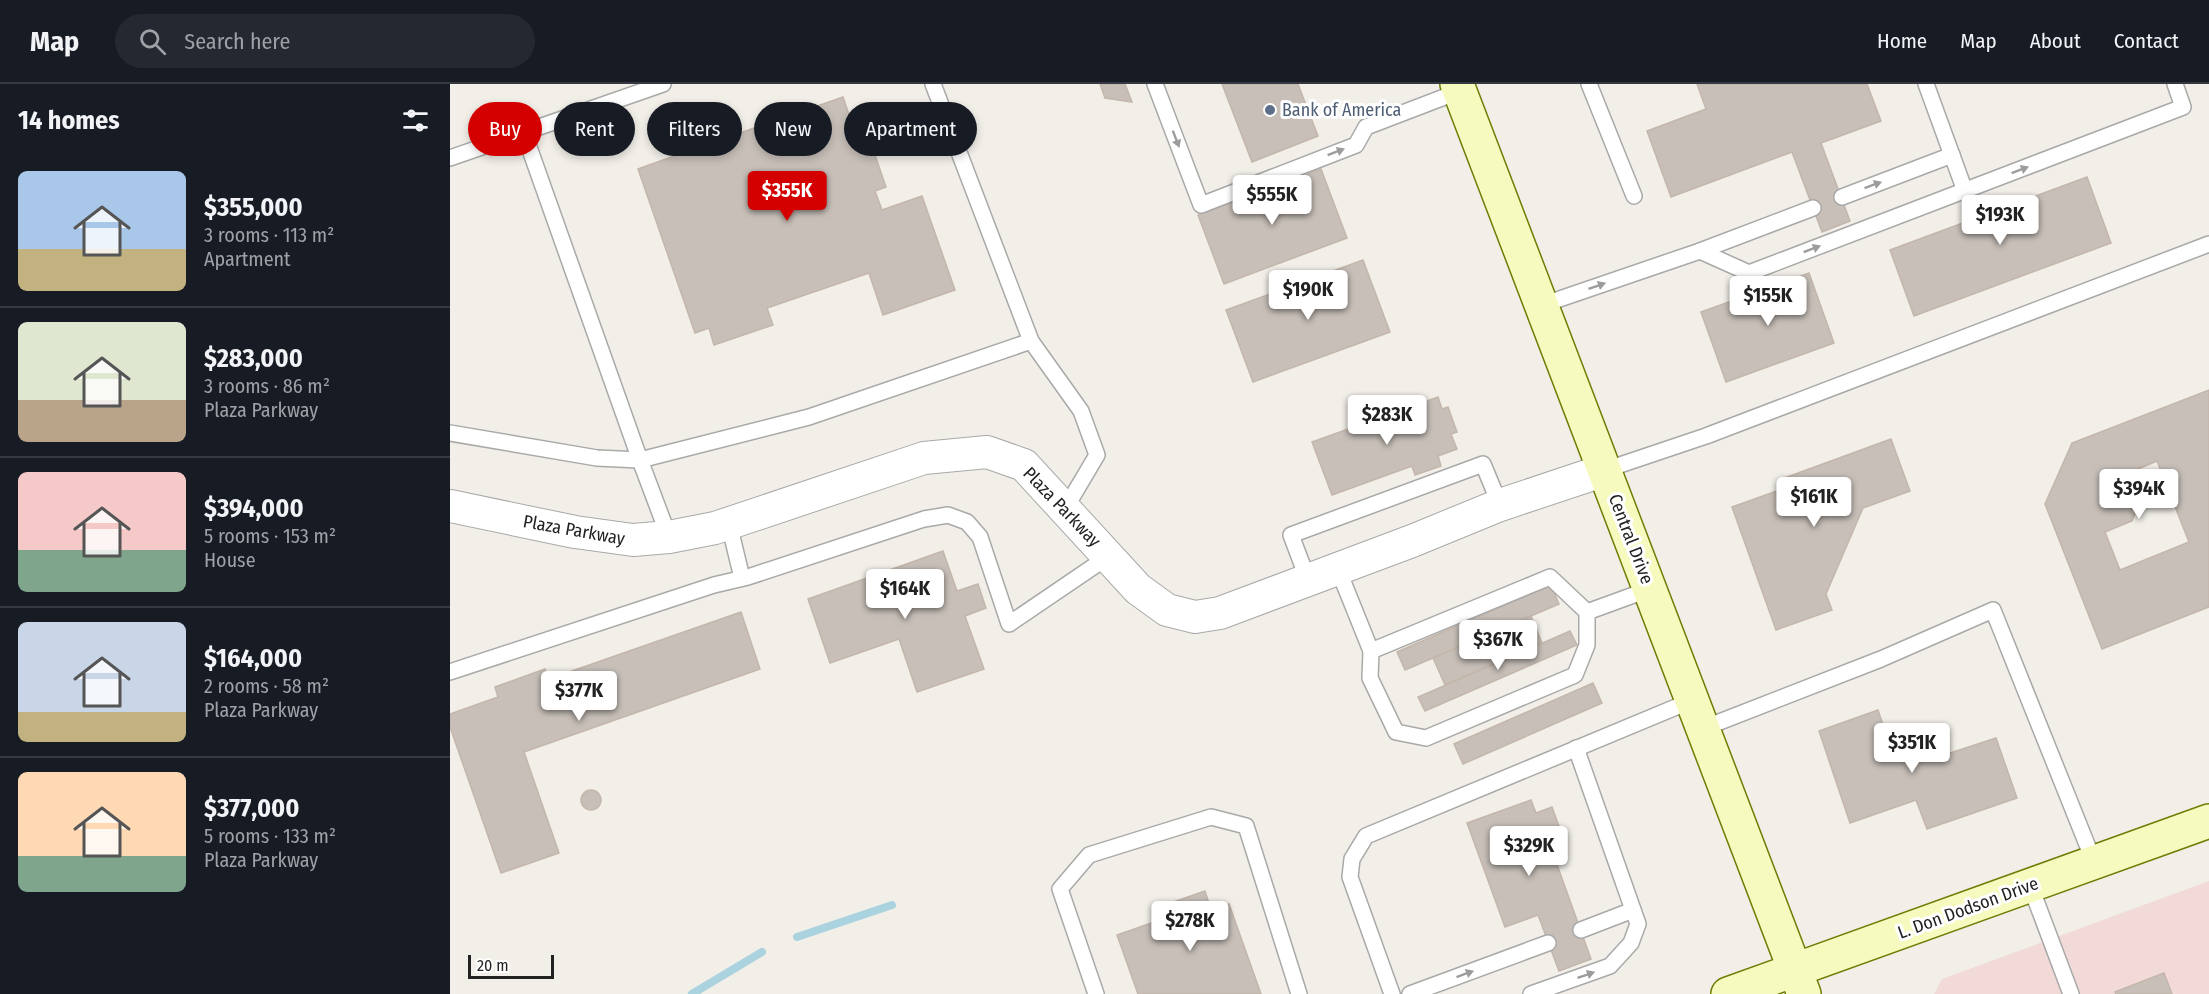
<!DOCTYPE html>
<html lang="en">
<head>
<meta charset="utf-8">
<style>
	:root { --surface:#171b24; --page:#242831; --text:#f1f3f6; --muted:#9ea1a6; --line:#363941; --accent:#d40000 }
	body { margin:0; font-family:"Fira Sans Condensed",sans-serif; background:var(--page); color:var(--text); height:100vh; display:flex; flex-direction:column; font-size:22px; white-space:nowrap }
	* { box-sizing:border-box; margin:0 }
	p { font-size:20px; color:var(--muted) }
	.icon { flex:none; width:33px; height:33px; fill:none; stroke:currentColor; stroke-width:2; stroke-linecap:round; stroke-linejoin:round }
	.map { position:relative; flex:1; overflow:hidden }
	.sheet { display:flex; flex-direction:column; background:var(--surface); width:450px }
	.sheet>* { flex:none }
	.hud { position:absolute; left:18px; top:18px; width:570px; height:54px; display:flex; gap:12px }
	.scale { position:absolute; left:18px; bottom:15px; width:86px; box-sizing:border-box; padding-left:6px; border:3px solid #222; border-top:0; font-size:16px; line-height:21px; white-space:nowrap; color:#222; -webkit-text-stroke:4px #fff; paint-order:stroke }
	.price { position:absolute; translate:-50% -51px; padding:0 14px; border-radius:6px; background:#fff; color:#222; font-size:20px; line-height:39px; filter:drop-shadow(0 2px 3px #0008) }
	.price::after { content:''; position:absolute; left:50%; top:36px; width:18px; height:14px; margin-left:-9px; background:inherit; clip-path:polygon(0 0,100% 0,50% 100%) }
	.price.on { background:var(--accent); color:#fff }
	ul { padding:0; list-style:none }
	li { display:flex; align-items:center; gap:18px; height:150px; padding:0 18px }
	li+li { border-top:2px solid var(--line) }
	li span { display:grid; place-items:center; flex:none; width:168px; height:120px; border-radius:9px; color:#555 }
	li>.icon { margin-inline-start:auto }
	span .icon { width:72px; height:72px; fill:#fffc; stroke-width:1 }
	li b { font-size:26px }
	h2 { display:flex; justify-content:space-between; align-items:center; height:72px; padding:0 18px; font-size:26px }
	.chip { padding:0 21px; border-radius:27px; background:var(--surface); box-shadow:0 3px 9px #0003; font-size:21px; line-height:54px }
	.chip.on { background:var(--accent); color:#fff }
	header { display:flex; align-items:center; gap:36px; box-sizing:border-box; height:84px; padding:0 30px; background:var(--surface); border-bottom:2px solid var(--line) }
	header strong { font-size:28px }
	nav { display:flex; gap:33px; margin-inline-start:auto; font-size:21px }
	.search { width:420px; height:54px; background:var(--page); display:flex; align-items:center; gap:15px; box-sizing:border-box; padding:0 21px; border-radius:33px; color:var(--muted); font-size:22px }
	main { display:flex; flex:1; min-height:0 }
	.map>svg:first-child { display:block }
	.commercial { fill:#f2dad9 }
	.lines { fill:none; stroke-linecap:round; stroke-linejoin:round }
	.stream { stroke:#aad3df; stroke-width:8 }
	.building { fill:#c7bfb8; stroke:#c4b6ab; stroke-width:1.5; fill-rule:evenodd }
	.lane-casing { stroke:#a9a9a9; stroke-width:18 }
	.street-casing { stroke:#a9a9a9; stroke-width:34 }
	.secondary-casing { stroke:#707d05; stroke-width:36 }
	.lane { stroke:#fff; stroke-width:15 }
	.street { stroke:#fff; stroke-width:32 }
	.secondary { stroke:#f7fabf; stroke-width:33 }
	.oneway { fill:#9c9c9c }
	.service-dot { fill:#5c6f8a; stroke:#fff; stroke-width:2 }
	.labels { text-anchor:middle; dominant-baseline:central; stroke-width:6; stroke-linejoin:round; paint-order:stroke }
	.service-label { font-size:18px; fill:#4e5e75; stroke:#fff; text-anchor:start }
	.street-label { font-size:18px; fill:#222; stroke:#fff }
</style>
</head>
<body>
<header>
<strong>Map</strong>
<div class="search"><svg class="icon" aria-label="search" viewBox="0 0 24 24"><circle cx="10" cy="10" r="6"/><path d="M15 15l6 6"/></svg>Search here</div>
<nav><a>Home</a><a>Map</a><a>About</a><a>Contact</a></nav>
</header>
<main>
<section class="sheet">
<h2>14 homes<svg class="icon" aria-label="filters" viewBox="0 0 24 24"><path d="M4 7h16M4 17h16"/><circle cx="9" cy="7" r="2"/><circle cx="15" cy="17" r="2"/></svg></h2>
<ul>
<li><span style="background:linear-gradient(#a9c7e8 65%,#c2b280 0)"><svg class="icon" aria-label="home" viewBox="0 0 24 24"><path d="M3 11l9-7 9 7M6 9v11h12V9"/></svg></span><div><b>$355,000</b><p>3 rooms · 113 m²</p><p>Apartment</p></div></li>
<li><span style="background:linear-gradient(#dfe7d0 65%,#b9a48a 0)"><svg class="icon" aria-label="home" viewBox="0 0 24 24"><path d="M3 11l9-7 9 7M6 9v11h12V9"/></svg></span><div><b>$283,000</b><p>3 rooms · 86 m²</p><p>Plaza Parkway</p></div></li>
<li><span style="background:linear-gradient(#f6c9c9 65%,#7fa58c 0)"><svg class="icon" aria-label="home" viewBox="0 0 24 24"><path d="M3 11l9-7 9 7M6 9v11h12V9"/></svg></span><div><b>$394,000</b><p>5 rooms · 153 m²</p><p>House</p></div></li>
<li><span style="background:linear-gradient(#c9d6e8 75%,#c2b280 0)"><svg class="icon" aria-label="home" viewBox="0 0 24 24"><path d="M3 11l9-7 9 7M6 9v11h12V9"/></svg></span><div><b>$164,000</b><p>2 rooms · 58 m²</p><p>Plaza Parkway</p></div></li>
<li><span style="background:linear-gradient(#ffd9b3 70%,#7fa58c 0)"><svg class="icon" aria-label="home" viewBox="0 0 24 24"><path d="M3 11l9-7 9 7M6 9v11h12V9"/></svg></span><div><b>$377,000</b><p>5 rooms · 133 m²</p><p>Plaza Parkway</p></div></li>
</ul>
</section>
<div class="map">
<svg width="1759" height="910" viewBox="0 0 1759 910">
	<rect width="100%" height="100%" fill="#f2efe9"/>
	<path class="commercial" d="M1759,797V910H1484L1492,895Z"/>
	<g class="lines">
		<g class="stream">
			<path d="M347,853L442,821"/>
			<path d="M242,910L312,868"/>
		</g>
	</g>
	<g class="building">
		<path d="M650,0H675L682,18L655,14Z"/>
		<path d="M772,0H848L868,52L802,78Z"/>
		<path d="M1247,0H1417L1431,37L1371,59L1400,137L1372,148L1342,68L1221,113L1197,47L1256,25Z"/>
		<path d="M393,13L405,48L416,45L436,103L425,107L432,126L472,112L505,206L433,231L419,189L317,224L323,241L264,261L259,244L245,249L188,85L252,62L265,37L290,49Z"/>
		<path d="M871,85L897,154L774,200L748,131Z"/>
		<path d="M1637,93L1661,159L1464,232L1440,166Z"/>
		<path d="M913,176L940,248L803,298L776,226Z"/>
		<path d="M1359,189L1384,259L1276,298L1251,228Z"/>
		<path d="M1759,306V523L1652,565L1595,420L1622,359ZM1707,377L1739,458L1670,486L1655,448L1682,437L1691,415L1681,388Z"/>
		<path d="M988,313L992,325L998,323L1007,348L1001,350L1007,365L988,372L991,382L965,391L962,382L882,411L862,358Z"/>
		<path d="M1441,355L1460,407L1413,424L1376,510L1382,526L1326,546L1282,423L1332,405L1329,396Z"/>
		<path d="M493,467L507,507L528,500L536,524L515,532L534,585L467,608L449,555L380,579L358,515Z"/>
		<path d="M1101,501L1109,520L955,586L947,568Z"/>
		<path d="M291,528L310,585L74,668L109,769L51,789L0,643V630L48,613L45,603L95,585L99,595Z"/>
		<path d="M1081,532L1092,559L995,601L983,574Z"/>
		<path d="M1120,547L1127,561L975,627L968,613Z"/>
		<path d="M1143,599L1152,619L1013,680L1004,660Z"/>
		<path d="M1428,626L1437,653L1485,674L1546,654L1567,714L1477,745L1466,716L1400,739L1369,647Z"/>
		<circle cx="141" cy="716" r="10"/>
		<path d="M1081,716L1086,729L1102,723L1110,745L1096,750L1141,875L1109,887L1088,831L1055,843L1017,739Z"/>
		<path d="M755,807L761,826L779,820L811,910H688L667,851L713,835L709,823Z"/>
		<path d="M1714,889L1722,910H1666L1665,908Z"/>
	</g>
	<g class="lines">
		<g class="lane-casing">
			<g id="lane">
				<path d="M483,0L581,257L631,327L647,371L615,425"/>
				<path d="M705,0L751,121L906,61L916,43L1010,7"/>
				<path d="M1139,0L1184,112"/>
				<path d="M1476,0L1515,107"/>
				<path d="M0,74L213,0"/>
				<path d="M1392,113L1502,71"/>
				<path d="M1250,167L1299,189L1733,23L1725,0"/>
				<path d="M1092,221L1250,167L1363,124"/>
				<path d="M0,349L147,374L190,376L74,49"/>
				<path d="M1155,386L1256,352L1759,160"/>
				<path d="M279,440L292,494"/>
				<path d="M219,453L190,376L359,333L581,257"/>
				<path d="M888,485L921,567"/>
				<path d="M1100,493L1137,528V561L1125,591L976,654L946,648L920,594L921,567Z"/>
				<path d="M858,496L841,451L1033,380L1050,421"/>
				<path d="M1137,528L1200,505"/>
				<path d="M0,588L264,501L298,493L474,435L498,431L517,438L530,453L559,540L659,472"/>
				<path d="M1254,644L1431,575L1543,526L1644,778"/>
				<path d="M1580,801L1621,910"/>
				<path d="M1131,846L1183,826"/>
				<path d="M646,910L610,805L639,771L761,733L796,742L849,910"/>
				<path d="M942,910L900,793L902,775L916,752L1243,616"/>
				<path d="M960,910L1098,859"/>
				<path d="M1081,910L1160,882L1181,859L1188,840L1126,664"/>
			</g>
		</g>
		<g class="street-casing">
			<path id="street" d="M0,422L125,448L183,456L219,453L265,444L474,374L537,368L574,381L688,505L717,526L745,533L770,529L962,457L1050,421L1155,386"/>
		</g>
		<g class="secondary-casing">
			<g id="secondary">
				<path d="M1007,0L1354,910"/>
				<path d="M1278,910L1759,737"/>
			</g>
		</g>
		<use href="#lane" class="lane"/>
		<use href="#street" class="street"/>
		<use href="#secondary" class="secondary"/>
	</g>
	<defs><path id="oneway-solid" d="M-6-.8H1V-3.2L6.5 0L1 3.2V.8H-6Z" transform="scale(1.5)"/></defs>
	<g class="oneway">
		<use href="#oneway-solid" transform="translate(726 55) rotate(69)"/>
		<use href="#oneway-solid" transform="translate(886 68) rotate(-21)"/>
		<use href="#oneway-solid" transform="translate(1570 86) rotate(-21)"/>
		<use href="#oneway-solid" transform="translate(1423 101) rotate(-20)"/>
		<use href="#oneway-solid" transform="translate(1362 165) rotate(-21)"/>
		<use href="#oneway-solid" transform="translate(1147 202) rotate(-19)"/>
		<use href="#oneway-solid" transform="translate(1015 890) rotate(-20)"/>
		<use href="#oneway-solid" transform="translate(1136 891) rotate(-19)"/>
	</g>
	<circle class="service-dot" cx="820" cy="26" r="6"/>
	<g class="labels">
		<g class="service-label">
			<text x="832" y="26">Bank of America</text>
		</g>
		<g class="street-label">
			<text transform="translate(612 423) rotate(46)">Plaza Parkway</text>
			<text transform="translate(124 446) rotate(10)">Plaza Parkway</text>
			<text transform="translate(1181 455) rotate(69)">Central Drive</text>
			<text transform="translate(1518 824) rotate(-20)">L. Don Dodson Drive</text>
		</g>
	</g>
</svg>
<div class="scale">20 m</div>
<b class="price on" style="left:337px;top:138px">$355K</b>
<b class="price" style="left:822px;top:142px">$555K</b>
<b class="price" style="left:1550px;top:162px">$193K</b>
<b class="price" style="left:858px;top:237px">$190K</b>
<b class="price" style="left:1318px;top:243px">$155K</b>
<b class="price" style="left:937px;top:362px">$283K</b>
<b class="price" style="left:1689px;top:436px">$394K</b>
<b class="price" style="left:1364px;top:444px">$161K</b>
<b class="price" style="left:455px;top:536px">$164K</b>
<b class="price" style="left:1048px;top:587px">$367K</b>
<b class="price" style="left:129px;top:638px">$377K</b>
<b class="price" style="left:1462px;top:690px">$351K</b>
<b class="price" style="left:1079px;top:793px">$329K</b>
<b class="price" style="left:740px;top:868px">$278K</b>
<div class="hud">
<a class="chip on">Buy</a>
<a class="chip">Rent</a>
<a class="chip">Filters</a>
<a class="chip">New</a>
<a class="chip">Apartment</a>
</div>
</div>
</main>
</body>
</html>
